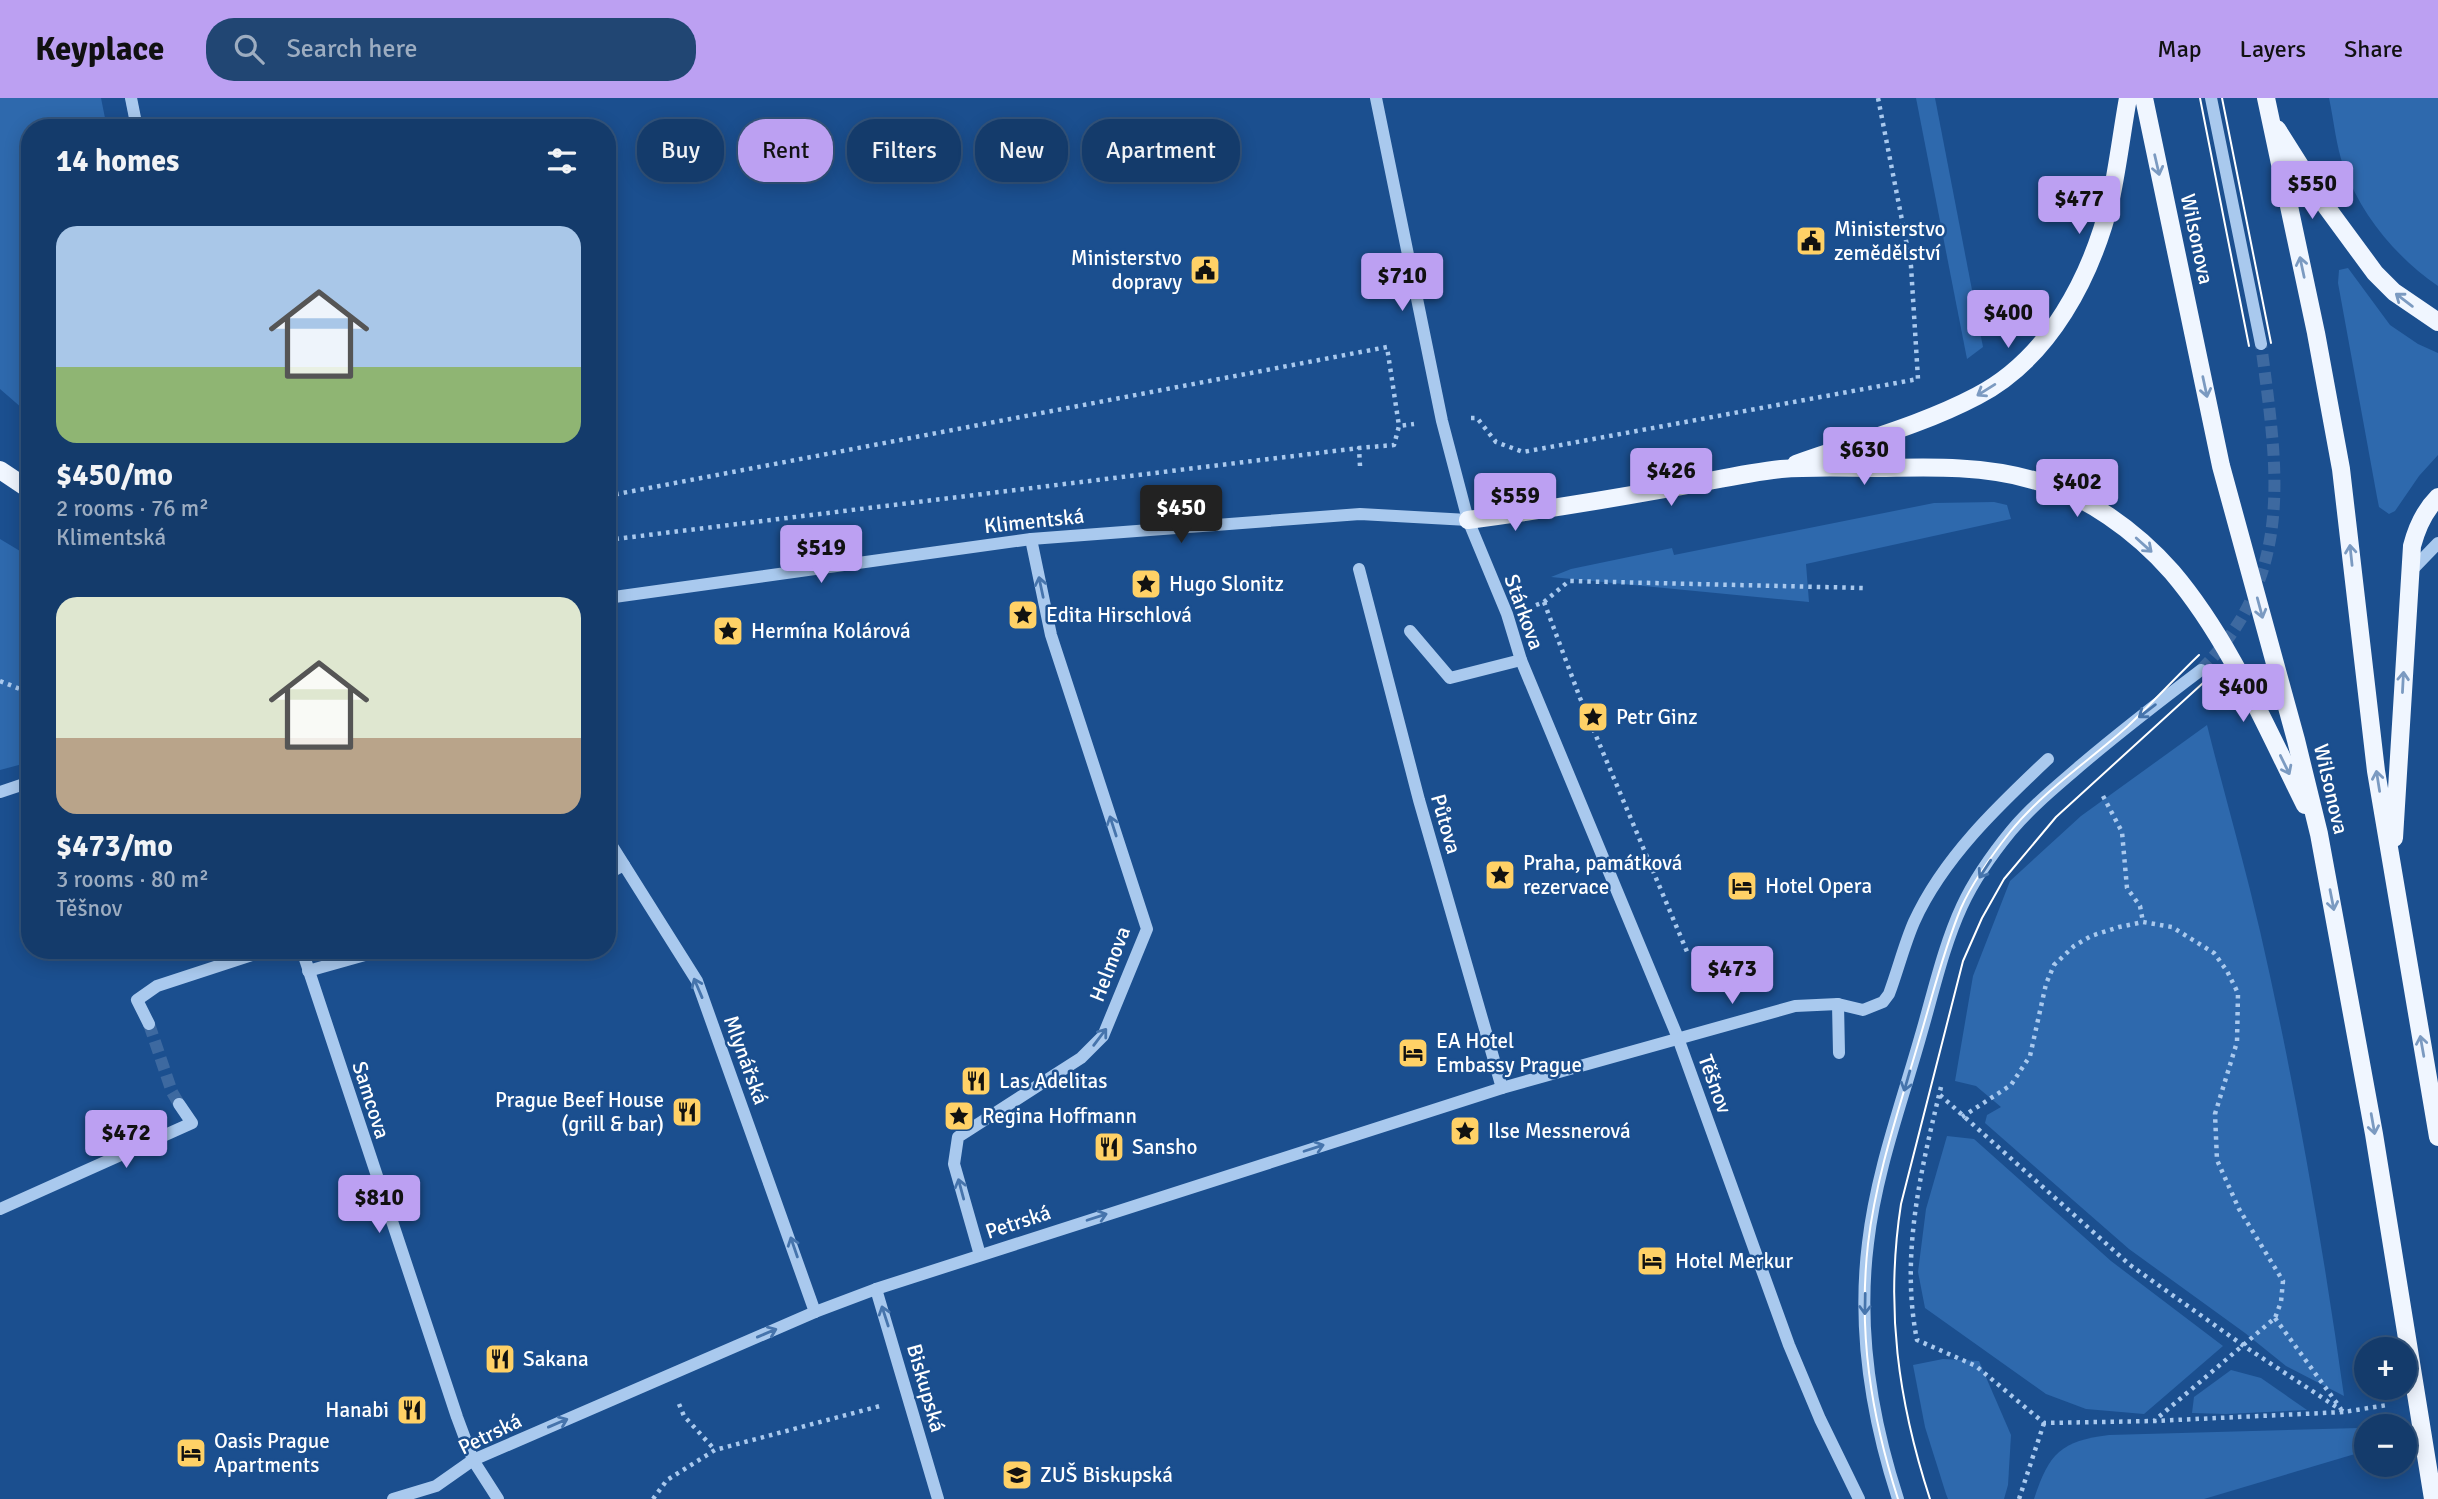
<!DOCTYPE html>
<html lang="en">
<head>
<meta charset="utf-8">
<style>
	:root { --surface:#143b6b; --page:#214673; --text:#f1f3f6; --muted:#9dadc1; --line:#33557e; --accent:#bca0f2 }
	body { margin:0; font-family:Signika,sans-serif; background:var(--page); color:var(--text); height:100vh; display:flex; flex-direction:column; font-size:26px; white-space:nowrap }
	* { box-sizing:border-box; margin:0 }
	p { font-size:23px; color:var(--muted) }
	.icon { flex:none; width:38px; height:38px; fill:none; stroke:currentColor; stroke-width:2; stroke-linecap:round; stroke-linejoin:round }
	.map { position:relative; flex:1; overflow:hidden }
	.drawer { position:absolute; left:21px; top:21px; width:595px; height:840px; display:flex; flex-direction:column; background:var(--surface); border-radius:28px; box-shadow:0 4px 18px #0003,0 0 0 2px var(--line) }
	.drawer>* { flex:none }
	.top-card { position:absolute; left:637px; top:21px; width:665px; height:63px; display:flex; gap:14px }
	.fabs { position:absolute; left:2354px; top:1239px; display:grid; gap:14px }
	.fabs a { display:grid; place-items:center; width:63px; height:63px; border-radius:50%; background:var(--surface); box-shadow:0 4px 18px #0003,0 0 0 2px var(--line); font-size:35px }
	.price { position:absolute; translate:-50% -60px; padding:0 16px; border-radius:7px; background:var(--accent); color:#111; font-size:23px; line-height:46px; filter:drop-shadow(0 2px 4px #0008) }
	.price::after { content:''; position:absolute; left:50%; top:42px; width:21px; height:16px; margin-left:-10px; background:inherit; clip-path:polygon(0 0,100% 0,50% 100%) }
	.price.on { background:#222; color:#fff }
	ul { padding:0; list-style:none }
	li { display:grid; align-content:center; gap:14px; height:371px; padding:0 35px }
	li span { display:grid; place-items:center; height:217px; border-radius:21px; color:#555 }
	li>.icon { margin-inline-start:auto }
	span .icon { width:126px; height:126px; fill:#fffc; stroke-width:1 }
	li b { font-size:30px }
	h2 { display:flex; justify-content:space-between; align-items:center; height:84px; padding:0 35px; font-size:30px }
	.pill { padding:0 24px; border-radius:28px; background:var(--surface); box-shadow:0 4px 18px #0003,0 0 0 2px var(--line); font-size:24px; line-height:63px }
	.pill.on { background:var(--accent); color:#111 }
	header { display:flex; align-items:center; gap:42px; box-sizing:border-box; height:98px; padding:0 35px; background:var(--accent); color:#111 }
	header strong { font-size:33px }
	nav { display:flex; gap:38px; margin-inline-start:auto; font-size:24px }
	.search { width:490px; height:63px; background:var(--page); display:flex; align-items:center; gap:18px; box-sizing:border-box; padding:0 24px; border-radius:28px; color:var(--muted); font-size:26px }
	.map>svg:first-child { display:block }
	.green { fill:#2e69ad }
	.lines { fill:none; stroke-linecap:round; stroke-linejoin:round }
	.minor-tunnel { stroke:#3d69a0; stroke-width:12; stroke-dasharray:12 6; stroke-linecap:butt }
	.path { stroke:#a9c9ee; stroke-width:4.5; stroke-dasharray:3.5 5; stroke-linecap:butt }
	.minor { stroke:#a9c9ee; stroke-width:12 }
	.major { stroke:#f0f6ff; stroke-width:18 }
	.tram { stroke:#fff; stroke-width:2 }
	.oneway { stroke:#7b9ac1 }
	.oneway2 { stroke:#4674ac }
	.labels { text-anchor:middle; dominant-baseline:central; stroke-width:5; stroke-linejoin:round; paint-order:stroke }
	.poi-label { font-size:21px; fill:#fff; stroke:#1b4f8f; text-anchor:start }
	.street-label { font-size:21px; fill:#fff; stroke:#1b4f8f }
</style>
</head>
<body>
<header>
<strong>Keyplace</strong>
<div class="search"><svg class="icon" aria-label="search" viewBox="0 0 24 24"><circle cx="10" cy="10" r="6"/><path d="M15 15l6 6"/></svg>Search here</div>
<nav><a>Map</a><a>Layers</a><a>Share</a></nav>
</header>
<div class="map">
<svg width="2438" height="1401" viewBox="0 0 2438 1401">
	<rect width="100%" height="100%" fill="#1b4f8f"/>
	<g class="green">
		<path d="M0,0H101L107,30H30V317L0,291Z"/>
		<path d="M1916,0H1935L1983,249L1967,261Z"/>
		<path d="M2329,0H2438V188C2396,159 2362,118 2344,70C2336,48 2334,23 2329,0Z"/>
		<path d="M2348,170L2390,227L2418,246L2438,255V357L2419,378L2395,413L2389,416L2379,409L2377,399L2338,185L2339,172Z"/>
		<path d="M1994,404L2007,407L2011,421L1806,466L1809,504L1551,479L1571,471L1672,450L1674,457L1934,405Z"/>
		<path d="M0,441L30,459V664L0,672Z"/>
		<path d="M2207,627C2224,695 2244,764 2260,833C2295,986 2322,1142 2344,1298L2286,1268L2245,1235L2129,1151L1985,1025L1987,1017L2001,1009L1976,988L1955,983L1973,878L2010,783L2081,718Z"/>
		<path d="M1947,1038L1974,1041L2111,1163L2223,1248L2144,1316L2086,1311L2046,1296L1925,1210L1918,1174L1926,1111Z"/>
		<path d="M1943,1261L1979,1263L2011,1337L2008,1387L2004,1401H1948L1946,1396L1925,1329L1913,1267Z"/>
		<path d="M2231,1272L2261,1280L2307,1312L2226,1316L2192,1315L2194,1299Z"/>
		<path d="M2359,1330L2365,1353L2204,1401H2034C2049,1355 2061,1343 2109,1337Z"/>
	</g>
	<g class="lines">
		<g class="minor-tunnel">
			<path d="M2201,572C2297,475 2277,369 2261,246"/>
			<path d="M365,857L380,852"/>
			<path d="M149,926L172,994L179,1006"/>
		</g>
		<g class="path">
			<path d="M1471,320H1477L1496,344L1523,354L1918,281L1911,168L1878,0"/>
			<path d="M1360,368L1359,350L1394,347L1399,328L1414,326"/>
			<path d="M607,398L1387,249L1399,328"/>
			<path d="M607,442L1359,350"/>
			<path d="M1544,504L1580,600L1688,856"/>
			<path d="M1536,507L1544,504L1569,483L1864,490"/>
			<path d="M0,583L30,595"/>
			<path d="M2103,698L2122,734L2127,790L2140,808L2143,824"/>
			<path d="M1941,989C1921,1071 1900,1158 1917,1242L1976,1268L2044,1325L2154,1323L2344,1314"/>
			<path d="M1940,997L2130,1167L2244,1248L2344,1314L2387,1307"/>
			<path d="M1962,1019L2011,987L2030,958L2046,886L2054,867L2074,848L2091,838L2119,829L2143,824L2172,829L2214,855L2227,873L2238,895L2237,944L2215,1016L2217,1062L2239,1111L2283,1183L2281,1204L2275,1220L2154,1323"/>
			<path d="M2275,1220L2341,1311"/>
			<path d="M679,1306L684,1318L715,1352"/>
			<path d="M653,1401L667,1382L715,1352L880,1308"/>
			<path d="M2019,1401L2044,1325"/>
		</g>
		<g class="minor">
			<path d="M131,0L137,30"/>
			<path d="M1376,0L1442,323L1468,422L1507,516L1521,562L1678,940L1789,1247L1820,1321L1859,1401"/>
			<path d="M2211,0L2261,246"/>
			<path d="M1359,471L1419,702L1502,990"/>
			<path d="M2410,474L2438,445"/>
			<path d="M607,500L1031,441L1360,416L1468,422"/>
			<path d="M1410,533L1450,580L1521,562"/>
			<path d="M0,694L30,684"/>
			<path d="M607,740L697,883L815,1214"/>
			<path d="M607,776L624,767"/>
			<path d="M302,852L457,1319L473,1362L498,1401"/>
			<path d="M308,873L365,857"/>
			<path d="M1838,906L1839,955"/>
			<path d="M149,926L137,902L157,888L267,852"/>
			<path d="M0,1111L192,1025L179,1006"/>
			<path d="M980,1157L954,1066L958,1039L1081,960L1103,938L1147,831L1051,537L1031,441"/>
			<path d="M876,1191L938,1401"/>
			<path d="M393,1401L436,1388L473,1362L815,1214L876,1191L1502,990L1795,908L1838,906L1863,912L1883,904L1889,896C1898,872 1904,847 1914,824C1943,760 1998,708 2048,661"/>
			<path d="M1898,1401C1871,1318 1857,1233 1868,1145C1876,1075 1901,1007 1920,940C1933,896 1943,849 1962,808C1974,782 1993,755 2011,733C2032,708 2057,688 2081,667C2120,634 2160,603 2201,572"/>
		</g>
		<g class="major">
			<path d="M2144,0L2221,368L2296,642L2319,736L2374,1036L2433,1401"/>
			<path d="M2266,0L2316,235L2341,371L2376,673L2438,1039"/>
			<path d="M2277,31L2325,107L2375,175L2394,194L2438,224"/>
			<path d="M1796,366C1857,344 1920,328 1977,298C2050,260 2092,178 2111,100C2118,67 2122,33 2128,0"/>
			<path d="M0,372L30,392"/>
			<path d="M1468,422C1536,413 1604,402 1671,390C1707,384 1744,375 1781,371C1815,368 1851,370 1886,370C1935,369 1985,368 2033,382C2086,397 2136,433 2172,474C2229,541 2266,629 2305,707"/>
			<path d="M2394,740L2412,448C2417,429 2424,413 2438,399"/>
		</g>
		<g class="tram">
			<path d="M2200,0L2249,248"/>
			<path d="M2222,0L2271,245"/>
			<path d="M1898,1401C1871,1317 1858,1235 1868,1146C1876,1078 1899,1011 1918,946C1932,900 1943,853 1961,810C1973,783 1992,757 2010,734C2043,693 2089,663 2128,628C2152,605 2175,580 2199,557"/>
			<path d="M1930,1401C1898,1303 1885,1209 1901,1106L1963,863L1982,820L2004,781L2056,719L2203,585"/>
		</g>
	</g>
	<defs><path id="oneway-shaft" d="M-6 0H5M1.5-3L5.5 0L1.5 3" fill="none" stroke-width="1.6" stroke-linecap="round" stroke-linejoin="round" transform="scale(1.75)"/></defs>
	<g class="oneway">
		<use href="#oneway-shaft" transform="translate(2157 67) rotate(77)"/>
		<use href="#oneway-shaft" transform="translate(2302 169) rotate(-102)"/>
		<use href="#oneway-shaft" transform="translate(2404 202) rotate(-143)"/>
		<use href="#oneway-shaft" transform="translate(2205 289) rotate(78)"/>
		<use href="#oneway-shaft" transform="translate(1986 292) rotate(148)"/>
		<use href="#oneway-shaft" transform="translate(2144 447) rotate(42)"/>
		<use href="#oneway-shaft" transform="translate(2351 457) rotate(-96)"/>
		<use href="#oneway-shaft" transform="translate(2260 510) rotate(75)"/>
		<use href="#oneway-shaft" transform="translate(2403 584) rotate(-87)"/>
		<use href="#oneway-shaft" transform="translate(2285 667) rotate(64)"/>
		<use href="#oneway-shaft" transform="translate(2378 683) rotate(-99)"/>
		<use href="#oneway-shaft" transform="translate(2332 802) rotate(79)"/>
		<use href="#oneway-shaft" transform="translate(2422 948) rotate(-100)"/>
		<use href="#oneway-shaft" transform="translate(2373 1026) rotate(80)"/>
	</g>
	<g class="oneway2">
		<use href="#oneway-shaft" transform="translate(1041 489) rotate(-102)"/>
		<use href="#oneway-shaft" transform="translate(2147 613) rotate(143)"/>
		<use href="#oneway-shaft" transform="translate(1113 728) rotate(-108)"/>
		<use href="#oneway-shaft" transform="translate(1985 771) rotate(123)"/>
		<use href="#oneway-shaft" transform="translate(698 890) rotate(-113)"/>
		<use href="#oneway-shaft" transform="translate(1100 939) rotate(-53)"/>
		<use href="#oneway-shaft" transform="translate(1907 983) rotate(106)"/>
		<use href="#oneway-shaft" transform="translate(1314 1050) rotate(-18)"/>
		<use href="#oneway-shaft" transform="translate(961 1091) rotate(-105)"/>
		<use href="#oneway-shaft" transform="translate(1097 1119) rotate(-18)"/>
		<use href="#oneway-shaft" transform="translate(794 1149) rotate(-109)"/>
		<use href="#oneway-shaft" transform="translate(1865 1206) rotate(91)"/>
		<use href="#oneway-shaft" transform="translate(885 1218) rotate(-108)"/>
		<use href="#oneway-shaft" transform="translate(767 1235) rotate(-23)"/>
		<use href="#oneway-shaft" transform="translate(558 1325) rotate(-23)"/>
	</g>
	<defs>
		<g id="civic-square" transform="scale(1.575)"><rect x="-9" y="-9" width="18" height="18" rx="4" fill="#ffd166" stroke="#1b4f8f"/><path d="M-.6-6.5H3V-4.5H.6V-3L4-1V1h2V6H-6V1h2V-1L-.6-3ZM-1.2 2.5V6h2.4V2.5Z" fill="#111"/></g>
		<g id="sight-square" transform="scale(1.575)"><rect x="-9" y="-9" width="18" height="18" rx="4" fill="#ffd166" stroke="#1b4f8f"/><path d="M0-6L1.8-2.2L6-1.7L2.9 1.2L3.7 5.4L0 3.3L-3.7 5.4L-2.9 1.2L-6-1.7L-1.8-2.2Z" fill="#111"/></g>
		<g id="hotel-square" transform="scale(1.575)"><rect x="-9" y="-9" width="18" height="18" rx="4" fill="#ffd166" stroke="#1b4f8f"/><path d="M-6-4.5h1.5V1H6V5H4.5V3h-9V5H-6ZM-4 0a1.8 1.8 0 1 1 3.6 0ZM.5 0V-2.5h3Q6-2.5 6 0Z" fill="#111"/></g>
		<g id="restaurant-square" transform="scale(1.575)"><rect x="-9" y="-9" width="18" height="18" rx="4" fill="#ffd166" stroke="#1b4f8f"/><path d="M-5-6h1v4h1v-4h1v4h1v-4h1v5L-1.5 .5V6h-2V.5L-5-1ZM5-6V6H3V1.5H1.5Q1.5-4 5-6Z" fill="#111"/></g>
		<g id="school-square" transform="scale(1.575)"><rect x="-9" y="-9" width="18" height="18" rx="4" fill="#ffd166" stroke="#1b4f8f"/><path d="M0-5L7-2L0 1L-7-2ZM-4 1L0 2.5L4 1V4Q0 6-4 4Z" fill="#111"/></g>
	</defs>
	<g fill-rule="evenodd">
		<use href="#civic-square" x="1811" y="143"/>
		<use href="#civic-square" x="1205" y="172"/>
		<use href="#sight-square" x="1146" y="486"/>
		<use href="#sight-square" x="1023" y="517"/>
		<use href="#sight-square" x="728" y="533"/>
		<use href="#sight-square" x="1593" y="619"/>
		<use href="#sight-square" x="1500" y="777"/>
		<use href="#hotel-square" x="1742" y="788"/>
		<use href="#hotel-square" x="1413" y="955"/>
		<use href="#restaurant-square" x="976" y="983"/>
		<use href="#restaurant-square" x="687" y="1014"/>
		<use href="#sight-square" x="959" y="1018"/>
		<use href="#sight-square" x="1465" y="1033"/>
		<use href="#restaurant-square" x="1109" y="1049"/>
		<use href="#hotel-square" x="1652" y="1163"/>
		<use href="#restaurant-square" x="500" y="1261"/>
		<use href="#restaurant-square" x="412" y="1312"/>
		<use href="#hotel-square" x="191" y="1355"/>
		<use href="#school-square" x="1017" y="1377"/>
	</g>
	<g class="labels">
		<g class="poi-label">
			<text x="1834" y="131">Ministerstvo<tspan x="1834" dy="24">zemědělství</tspan></text>
			<text x="1182" y="160" text-anchor="end">Ministerstvo<tspan x="1182" dy="24">dopravy</tspan></text>
			<text x="1169" y="486">Hugo Slonitz</text>
			<text x="1046" y="517">Edita Hirschlová</text>
			<text x="751" y="533">Hermína Kolárová</text>
			<text x="1616" y="619">Petr Ginz</text>
			<text x="1523" y="765">Praha, památková<tspan x="1523" dy="24">rezervace</tspan></text>
			<text x="1765" y="788">Hotel Opera</text>
			<text x="1436" y="943">EA Hotel<tspan x="1436" dy="24">Embassy Prague</tspan></text>
			<text x="999" y="983">Las Adelitas</text>
			<text x="664" y="1002" text-anchor="end">Prague Beef House<tspan x="664" dy="24">(grill &amp; bar)</tspan></text>
			<text x="982" y="1018">Regina Hoffmann</text>
			<text x="1488" y="1033">Ilse Messnerová</text>
			<text x="1132" y="1049">Sansho</text>
			<text x="1675" y="1163">Hotel Merkur</text>
			<text x="523" y="1261">Sakana</text>
			<text x="389" y="1312" text-anchor="end">Hanabi</text>
			<text x="214" y="1343">Oasis Prague<tspan x="214" dy="24">Apartments</tspan></text>
			<text x="1040" y="1377">ZUŠ Biskupská</text>
		</g>
		<g class="street-label">
			<text transform="translate(2197 141) rotate(78)">Wilsonova</text>
			<text transform="translate(1034 423) rotate(-6)">Klimentská</text>
			<text transform="translate(1524 514) rotate(70)">Stárkova</text>
			<text transform="translate(2331 691) rotate(77)">Wilsonova</text>
			<text transform="translate(1446 726) rotate(74)">Půtova</text>
			<text transform="translate(1110 866) rotate(-69)">Helmova</text>
			<text transform="translate(746 962) rotate(70)">Mlynářská</text>
			<text transform="translate(1715 986) rotate(70)">Těšnov</text>
			<text transform="translate(371 1002) rotate(72)">Samcova</text>
			<text transform="translate(1018 1124) rotate(-18)">Petrská</text>
			<text transform="translate(926 1290) rotate(74)">Biskupská</text>
			<text transform="translate(490 1336) rotate(-26)">Petrská</text>
		</g>
	</g>
</svg>
<div class="fabs">
<a>+</a>
<a>−</a>
</div>
<b class="price" style="left:2312px;top:123px">$550</b>
<b class="price" style="left:2079px;top:138px">$477</b>
<b class="price" style="left:1402px;top:215px">$710</b>
<b class="price" style="left:2008px;top:252px">$400</b>
<b class="price" style="left:1864px;top:389px">$630</b>
<b class="price" style="left:1671px;top:410px">$426</b>
<b class="price" style="left:2077px;top:421px">$402</b>
<b class="price" style="left:1515px;top:435px">$559</b>
<b class="price on" style="left:1181px;top:447px">$450</b>
<b class="price" style="left:821px;top:487px">$519</b>
<b class="price" style="left:2243px;top:626px">$400</b>
<b class="price" style="left:1732px;top:908px">$473</b>
<b class="price" style="left:126px;top:1072px">$472</b>
<b class="price" style="left:379px;top:1137px">$810</b>
<div class="top-card">
<a class="pill">Buy</a>
<a class="pill on">Rent</a>
<a class="pill">Filters</a>
<a class="pill">New</a>
<a class="pill">Apartment</a>
</div>
<section class="drawer">
<h2>14 homes<svg class="icon" aria-label="filters" viewBox="0 0 24 24"><path d="M4 7h16M4 17h16"/><circle cx="9" cy="7" r="2"/><circle cx="15" cy="17" r="2"/></svg></h2>
<ul>
<li><span style="background:linear-gradient(#a9c7e8 65%,#8fb573 0)"><svg class="icon" aria-label="home" viewBox="0 0 24 24"><path d="M3 11l9-7 9 7M6 9v11h12V9"/></svg></span><div><b>$450/mo</b><p>2 rooms · 76 m²</p><p>Klimentská</p></div></li>
<li><span style="background:linear-gradient(#dfe7d0 65%,#b9a48a 0)"><svg class="icon" aria-label="home" viewBox="0 0 24 24"><path d="M3 11l9-7 9 7M6 9v11h12V9"/></svg></span><div><b>$473/mo</b><p>3 rooms · 80 m²</p><p>Těšnov</p></div></li>
</ul>
</section>
</div>
</body>
</html>
